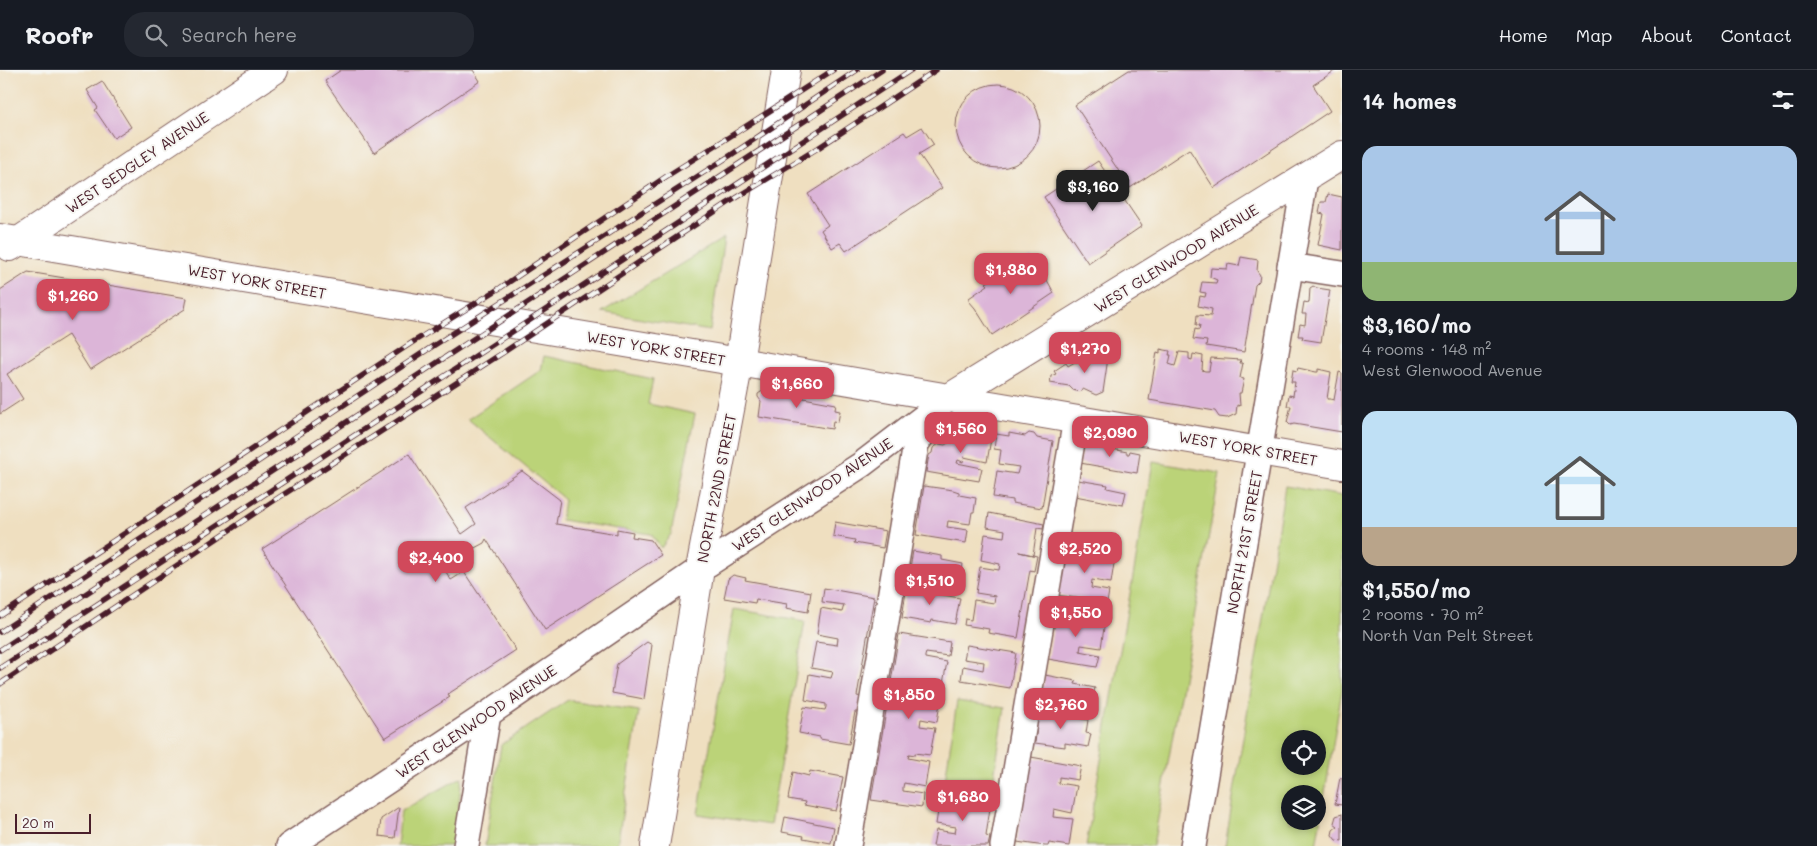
<!DOCTYPE html>
<html lang="en">
<head>
<meta charset="utf-8">
<style>
	:root { --surface:#171b24; --page:#242831; --text:#f1f3f6; --muted:#9ea1a6; --line:#363941; --accent:#d1495b }
	body { margin:0; font-family:Mali,sans-serif; background:var(--page); color:var(--text); height:100vh; display:flex; flex-direction:column; font-size:19px; white-space:nowrap }
	* { box-sizing:border-box; margin:0 }
	p { font-size:16px; color:var(--muted) }
	.icon { flex:none; width:28px; height:28px; fill:none; stroke:currentColor; stroke-width:2; stroke-linecap:round; stroke-linejoin:round }
	.map { position:relative; flex:1; overflow:hidden }
	.side { display:flex; flex-direction:column; background:var(--surface); width:475px }
	.side>* { flex:none }
	.buttons { position:absolute; left:1281px; top:660px; display:grid; gap:10px }
	.buttons a { display:grid; place-items:center; width:45px; height:45px; border-radius:50%; background:var(--surface); box-shadow:0 2px 8px #0003; font-size:25px }
	.scale { position:absolute; left:15px; bottom:12px; width:76px; box-sizing:border-box; padding-left:5px; border:2px solid #4a1f2b; border-top:0; font-size:14px; line-height:18px; white-space:nowrap; color:#4a1f2b; -webkit-text-stroke:4px #f6f6f2; paint-order:stroke }
	.price { position:absolute; translate:-50% -42px; padding:0 11px; border-radius:10px; background:var(--accent); color:#fff; font-size:16px; line-height:32px; filter:drop-shadow(0 1px 2px #0008) }
	.price::after { content:''; position:absolute; left:50%; top:30px; width:15px; height:11px; margin-left:-8px; background:inherit; clip-path:polygon(0 0,100% 0,50% 100%) }
	.price.selected { background:#222; color:#fff }
	ul { padding:0; list-style:none }
	li { display:grid; align-content:center; gap:10px; height:265px; padding:0 20px }
	li span { display:grid; place-items:center; height:155px; border-radius:15px; color:#555 }
	li>.icon { margin-inline-start:auto }
	span .icon { width:90px; height:90px; fill:#fffc; stroke-width:1 }
	li b { font-size:21px }
	h2 { display:flex; justify-content:space-between; align-items:center; height:60px; padding:0 20px; font-size:21px }
	header { display:flex; align-items:center; gap:30px; box-sizing:border-box; height:70px; padding:0 25px; background:var(--surface); border-bottom:1px solid var(--line) }
	header strong { font-size:24px }
	nav { display:flex; gap:28px; margin-inline-start:auto; font-size:18px }
	.search { width:350px; height:45px; background:var(--page); display:flex; align-items:center; gap:12px; box-sizing:border-box; padding:0 18px; border-radius:20px; color:var(--muted); font-size:19px }
	main { display:flex; flex:1; min-height:0 }
	.map>svg:first-child { display:block }
	.green { fill:#bbd378; stroke:#827952; fill-rule:evenodd }
	.building { fill:#dcb5d8 }
	.lines { fill:none; stroke-linecap:round; stroke-linejoin:round }
	.minor-casing { stroke:#84625f; stroke-width:28 }
	.tertiary-casing { stroke:#84625f; stroke-width:30 }
	.secondary-casing { stroke:#84625f; stroke-width:30 }
	.minor { stroke:#fff; stroke-width:25 }
	.tertiary { stroke:#fff; stroke-width:28 }
	.secondary { stroke:#fff; stroke-width:28 }
	.rail-casing { stroke:#4a1f2b; stroke-width:5.5 }
	.rail { stroke:#f6f6f2; stroke-width:4; stroke-dasharray:11; stroke-linecap:butt }
	.labels { text-anchor:middle; dominant-baseline:central; stroke-width:4; stroke-linejoin:round; paint-order:stroke }
	.street-label { font-size:15px; fill:#4a1f2b; stroke:#f6f6f2 }
</style>
</head>
<body>
<header>
<strong>Roofr</strong>
<div class="search"><svg class="icon" aria-label="search" viewBox="0 0 24 24"><circle cx="10" cy="10" r="6"/><path d="M15 15l6 6"/></svg>Search here</div>
<nav><a>Home</a><a>Map</a><a>About</a><a>Contact</a></nav>
</header>
<main>
<div class="map">
<svg width="1342" height="776" viewBox="0 0 1342 776">
	<rect width="100%" height="100%" fill="#f6f6f2"/>
	<filter id="ink" filterUnits="userSpaceOnUse"><feTurbulence type="fractalNoise" baseFrequency=".02" numOctaves="2"/><feDisplacementMap in="SourceGraphic" scale="10" xChannelSelector="R" yChannelSelector="G"/><feConvolveMatrix kernelMatrix="1 2 1 2 8 2 1 2 1" color-interpolation-filters="sRGB"/></filter>
	<filter id="wash" filterUnits="userSpaceOnUse"><feTurbulence type="fractalNoise" baseFrequency=".0096" numOctaves="4" result="noise"/><feDisplacementMap in="SourceGraphic" scale="20" xChannelSelector="R" yChannelSelector="G"/><feGaussianBlur stdDeviation="1.12" result="paint"/><feColorMatrix in="noise" values="0 0 0 0 0 0 0 0 0 0 0 0 0 0 0 0 0 1.4 0 .05"/><feComposite in="paint" operator="in"/></filter>
	<g filter="url(#wash)">
		<rect width="100%" height="100%" fill="#efdfc0"/>
		<g class="green">
			<path d="M724,168L710,261L602,242Z"/>
			<path d="M544,286L653,309L648,334L695,344L671,464L661,478L651,464L561,450L564,429L468,349L541,300Z"/>
			<path d="M1153,392L1220,403L1153,776H1086Z"/>
			<path d="M1285,416L1342,426V620L1316,776H1225ZM1290,669H1318V696H1290ZM1290,724H1318V751H1290Z"/>
			<path d="M734,539L805,551L770,755L698,744Z"/>
			<path d="M568,630L639,641L617,776H485L501,675Z"/>
			<path d="M957,631L1005,638L990,731L943,724Z"/>
			<path d="M462,707L454,776H397L401,741Z"/>
		</g>
		<g id="blocks">
			<g class="building">
				<path d="M341,0H473L480,11L374,83L325,11Z"/>
				<path d="M1129,0H1336L1313,15L1330,41L1214,118L1189,79L1130,118L1075,35Z"/>
				<path d="M102,11L131,57L114,68L95,40L98,38L87,20Z"/>
				<circle cx="998" cy="56" r="42"/>
				<path d="M922,57L934,75L919,84L942,118L846,181L840,173L832,178L821,160L828,155L808,124L904,62L907,66Z"/>
				<path d="M1098,91L1142,156L1088,193L1044,127Z"/>
				<path d="M1328,124L1342,127V180L1318,175L1324,144L1319,143L1321,132H1326Z"/>
				<path d="M1241,187L1258,190L1257,201L1260,205L1259,211L1255,215L1244,282L1206,276L1207,271L1193,269L1195,259L1199,260L1200,255H1196L1197,245L1211,246L1212,239L1198,236L1200,226L1205,227L1206,223L1200,222L1202,212L1216,213L1217,210L1210,207L1211,198L1227,199L1228,194L1239,196Z"/>
				<path d="M1032,188L1041,203L1042,202L1047,210L1054,223L992,265L975,238L969,231V228L988,215L986,213L1010,197L1012,199Z"/>
				<path d="M28,202L187,228L185,239L90,300L68,265L7,304L23,329L0,344V220Z"/>
				<path d="M1313,216L1317,218L1330,220L1321,272L1302,269L1303,266H1298L1300,254L1305,255L1306,244H1302L1304,232L1309,233L1310,218Z"/>
				<path d="M1098,276L1108,278L1109,281L1103,322L1096,325L1083,319L1079,322L1073,320L1069,316L1050,313L1051,306L1056,304L1054,301L1066,293L1068,296L1075,292L1089,295L1090,288L1094,289Z"/>
				<path d="M1160,279L1170,281L1169,285H1171L1169,294L1175,296L1179,282L1189,283V289L1192,290L1193,284L1203,286L1202,300L1205,301H1209L1211,288L1241,290L1240,293H1243L1240,308L1244,309L1241,323H1239L1240,336L1237,335L1236,344L1227,348L1219,347L1215,341L1149,330L1157,282L1160,283Z"/>
				<path d="M1298,298L1316,302H1318V299L1331,302L1327,329H1330L1334,330L1339,302L1342,303V362L1294,354L1290,355L1287,352L1291,336H1287L1289,325L1293,326L1295,312H1291L1293,300L1297,301Z"/>
				<path d="M767,318L771,319L772,323L784,325L785,320L799,323L798,327L836,334L835,340L840,341L838,352L833,351L832,359L759,347L761,331L758,327V324Z"/>
				<path d="M973,352L985,355L984,362L992,363L987,392L964,387L963,392L958,390L957,393L982,398L979,411L926,402L929,385L932,383L933,378L939,374L945,375L973,357Z"/>
				<path d="M1009,363L1025,366L1029,363L1034,364L1037,368L1053,371L1042,438L1012,433V430L993,427L997,401L1017,404L1019,397L999,394L1001,380L994,379L996,364L1009,366Z"/>
				<path d="M1083,374L1100,377L1104,374L1110,375L1112,379L1127,382V384H1129L1130,381L1140,383L1137,403L1080,393Z"/>
				<path d="M409,384L462,464L476,454L466,438L522,401L560,430L556,454L617,464V459L633,462L632,467L651,470L661,485L545,560L486,469L484,473L469,481L465,475L447,486L442,479L435,484L451,510L464,502L516,580L448,624L450,627L385,668L262,479Z"/>
				<path d="M1078,410L1108,415L1107,418L1126,422L1123,435L1075,426Z"/>
				<path d="M924,416L953,420L959,422V425L976,428L974,442H972L970,454L948,451L947,457L968,460L966,473L916,465Z"/>
				<path d="M989,443L1044,454L1043,459L1037,458L1033,485L1019,482L1037,486L1034,501L1030,500L1018,568L988,563L989,559L964,555L965,549L971,550L974,530L994,533L995,526L976,523L980,497L999,500L1000,494L981,490L985,464L1004,467L1005,460L987,457Z"/>
				<path d="M835,452L886,461L883,478L854,473L855,470L833,466Z"/>
				<path d="M1066,475L1097,480L1096,484L1115,487L1111,513L1092,510L1091,518L1109,521L1107,533L1058,525Z"/>
				<path d="M913,481L942,486V490L963,494L961,507L910,498Z"/>
				<path d="M733,505L746,508L745,510L811,522L808,542L786,538L787,534L756,529L755,533L724,528L728,509Z"/>
				<path d="M907,515L937,520L936,524L960,528L955,554L932,550L931,553L902,548Z"/>
				<path d="M824,518L874,527L857,626L862,627L859,642H855L849,674L820,669V667L799,663L804,637L825,640L826,637V634L805,630L809,604L831,608L833,602L811,598L816,572L837,575L838,568L817,564L821,538L842,542L844,535L822,532Z"/>
				<path d="M1056,540L1086,545V548L1105,551L1101,578L1081,575L1080,581L1100,585L1097,597L1048,589Z"/>
				<path d="M899,564L950,572L948,586L926,583L925,586V588L947,592L942,619L927,617L926,623L941,626L937,652L921,649L920,656L935,658L930,685L915,683V685L909,684L908,688L929,692L925,717L904,713L903,717V721L923,724L922,737L871,730Z"/>
				<path d="M647,572L652,575L644,629L612,623L617,594Z"/>
				<path d="M967,575L1016,583L1010,618L961,610L963,596L983,600L984,592L964,589Z"/>
				<path d="M1045,605L1076,611L1075,614L1095,618L1092,630L1042,622Z"/>
				<path d="M1039,639L1070,644V647L1088,650L1086,663L1091,664L1088,677L1065,673V677L1035,673Z"/>
				<path d="M1031,687L1081,696L1078,710L1059,707V710L1058,713L1077,716L1072,743L1054,739L1053,747L1073,749L1069,776L1049,773L1048,776H1045L1017,772L1022,738H1020Z"/>
				<path d="M810,701L843,707L840,723H838L840,725L836,741L804,735L805,732L788,729L793,702L809,706Z"/>
				<path d="M1340,708H1342V735L1335,734Z"/>
				<path d="M961,726L991,731L986,766L990,767L988,776H933L936,760L955,763L956,757L936,754L940,728L960,731Z"/>
				<path d="M399,737L395,768L379,766L381,749Z"/>
				<path d="M1342,744V771L1336,770L1332,765L1333,760L1338,756L1334,753L1336,746Z"/>
				<path d="M785,747L834,757L831,773L803,768L804,766L782,762Z"/>
			</g>
		</g>
	</g>
	<g filter="url(#ink)">
		<use href="#blocks" fill-opacity="0" stroke="#84625f" stroke-width="1"/>
		<g class="lines">
			<g class="minor-casing">
				<g id="minor">
					<path d="M1290,196L1342,204"/>
					<path d="M289,776L488,644L700,499L861,395L949,328"/>
					<path d="M466,776L488,644"/>
					<path d="M848,776L916,374L934,348"/>
					<path d="M1003,776L1076,349"/>
					<path d="M1193,776L1305,109"/>
				</g>
			</g>
			<g class="tertiary-casing">
				<g id="tertiary">
					<path d="M0,168L739,292"/>
					<path d="M10,177L274,0"/>
					<path d="M949,328L1342,395"/>
				</g>
			</g>
			<g class="secondary-casing">
				<g id="secondary">
					<path d="M739,292L949,328L1342,85"/>
					<path d="M655,776L700,499L739,292L786,0"/>
				</g>
			</g>
			<use href="#minor" class="minor"/>
			<use href="#tertiary" class="tertiary"/>
			<use href="#secondary" class="secondary"/>
			<g class="rail-casing">
				<g id="rail">
					<path d="M0,546L413,272L500,218L670,104L737,62L833,0"/>
					<path d="M0,562L433,276L731,85L857,0"/>
					<path d="M0,580L882,0"/>
					<path d="M0,598L911,0"/>
					<path d="M0,614L258,441L504,282L728,133L818,78L936,0"/>
				</g>
			</g>
			<use href="#rail" class="rail"/>
		</g>
	</g>
	<g class="labels">
		<g class="street-label">
			<text transform="translate(137 92) rotate(-34)">WEST SEDGLEY AVENUE</text>
			<text transform="translate(1176 188) rotate(-32)">WEST GLENWOOD AVENUE</text>
			<text transform="translate(257 211) rotate(10)">WEST YORK STREET</text>
			<text transform="translate(656 278) rotate(10)">WEST YORK STREET</text>
			<text transform="translate(1248 378) rotate(10)">WEST YORK STREET</text>
			<text transform="translate(716 418) rotate(-79)">NORTH 22ND STREET</text>
			<text transform="translate(812 424) rotate(-34)">WEST GLENWOOD AVENUE</text>
			<text transform="translate(1244 472) rotate(-80)">NORTH 21ST STREET</text>
			<text transform="translate(476 651) rotate(-34)">WEST GLENWOOD AVENUE</text>
		</g>
	</g>
</svg>
<div class="buttons">
<a><svg class="icon" aria-label="locate" viewBox="0 0 24 24"><circle cx="12" cy="12" r="6"/><path d="M12 2v4M12 18v4M2 12h4M18 12h4"/></svg></a>
<a><svg class="icon" aria-label="layers" viewBox="0 0 24 24"><path d="M12 4l9 5-9 5-9-5zM3 14l9 5 9-5"/></svg></a>
</div>
<div class="scale">20 m</div>
<b class="price selected" style="left:1093px;top:142px">$3,160</b>
<b class="price" style="left:1011px;top:225px">$1,380</b>
<b class="price" style="left:73px;top:251px">$1,260</b>
<b class="price" style="left:1085px;top:304px">$1,270</b>
<b class="price" style="left:797px;top:339px">$1,660</b>
<b class="price" style="left:961px;top:384px">$1,560</b>
<b class="price" style="left:1110px;top:388px">$2,090</b>
<b class="price" style="left:1085px;top:504px">$2,520</b>
<b class="price" style="left:436px;top:513px">$2,400</b>
<b class="price" style="left:930px;top:536px">$1,510</b>
<b class="price" style="left:1076px;top:568px">$1,550</b>
<b class="price" style="left:909px;top:650px">$1,850</b>
<b class="price" style="left:1061px;top:660px">$2,760</b>
<b class="price" style="left:963px;top:752px">$1,680</b>
</div>
<section class="side">
<h2>14 homes<svg class="icon" aria-label="filters" viewBox="0 0 24 24"><path d="M4 7h16M4 17h16"/><circle cx="9" cy="7" r="2"/><circle cx="15" cy="17" r="2"/></svg></h2>
<ul>
<li><span style="background:linear-gradient(#a9c7e8 75%,#8fb573 0)"><svg class="icon" aria-label="home" viewBox="0 0 24 24"><path d="M3 11l9-7 9 7M6 9v11h12V9"/></svg></span><div><b>$3,160/mo</b><p>4 rooms · 148 m²</p><p>West Glenwood Avenue</p></div></li>
<li><span style="background:linear-gradient(#bfe0f5 75%,#b9a48a 0)"><svg class="icon" aria-label="home" viewBox="0 0 24 24"><path d="M3 11l9-7 9 7M6 9v11h12V9"/></svg></span><div><b>$1,550/mo</b><p>2 rooms · 70 m²</p><p>North Van Pelt Street</p></div></li>
</ul>
</section>
</main>
</body>
</html>
